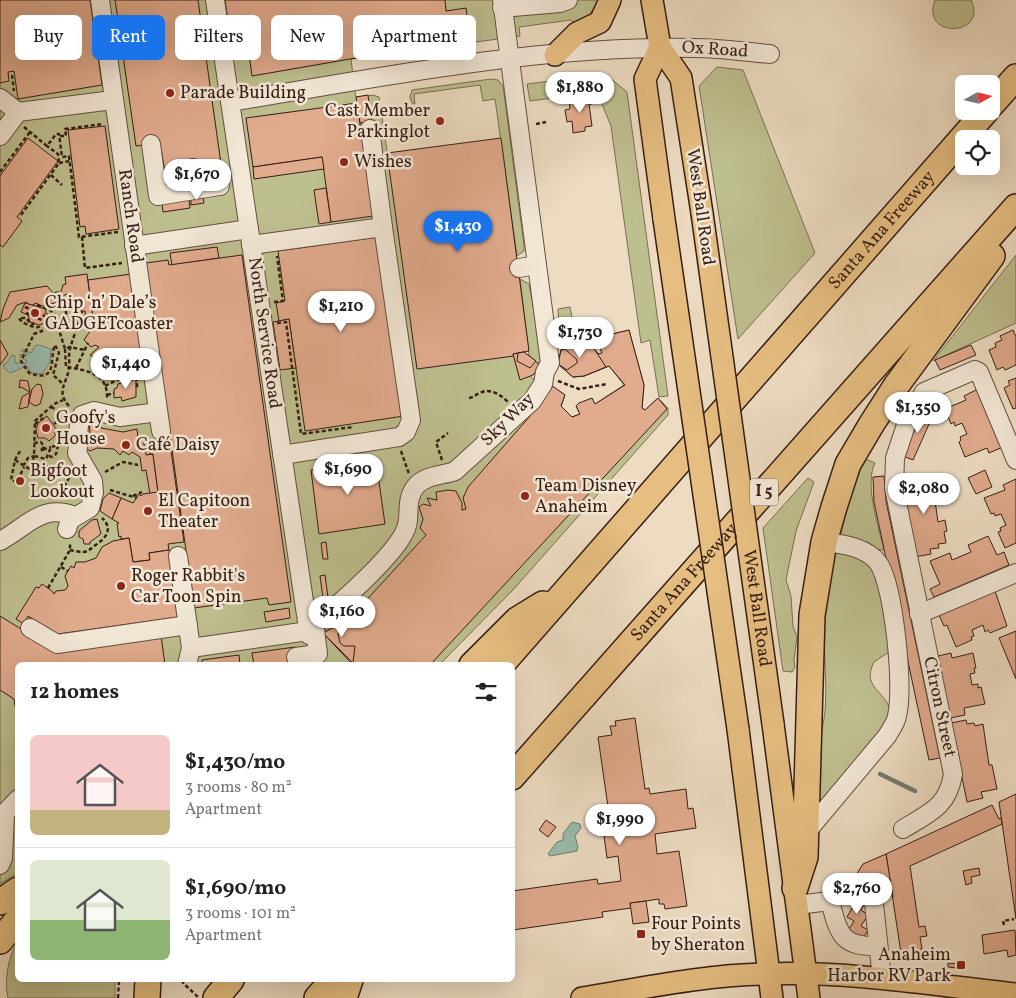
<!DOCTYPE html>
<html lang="en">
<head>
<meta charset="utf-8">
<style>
	:root { --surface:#fff; --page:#f6f6f6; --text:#222; --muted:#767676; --line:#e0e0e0; --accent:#1a73e8 }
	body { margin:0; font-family:Vollkorn,serif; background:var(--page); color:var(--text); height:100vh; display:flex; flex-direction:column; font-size:19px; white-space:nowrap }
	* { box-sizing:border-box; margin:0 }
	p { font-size:16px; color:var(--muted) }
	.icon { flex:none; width:28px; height:28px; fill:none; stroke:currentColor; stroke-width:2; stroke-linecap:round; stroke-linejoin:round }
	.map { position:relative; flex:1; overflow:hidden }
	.side { position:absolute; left:15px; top:662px; width:500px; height:320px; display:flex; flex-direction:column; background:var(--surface); border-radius:8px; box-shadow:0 5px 20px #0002 }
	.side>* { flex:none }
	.banner { position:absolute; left:15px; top:15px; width:500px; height:45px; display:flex; gap:10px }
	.needle { width:32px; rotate:82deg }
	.tools { position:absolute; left:955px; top:75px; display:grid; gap:10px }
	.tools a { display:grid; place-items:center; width:45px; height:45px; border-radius:8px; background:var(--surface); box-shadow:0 5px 20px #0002; font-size:25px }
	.price { position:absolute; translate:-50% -42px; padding:0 11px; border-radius:18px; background:#fff; color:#222; font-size:16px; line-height:32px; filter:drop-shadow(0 1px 2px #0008) }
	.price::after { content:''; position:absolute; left:50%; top:30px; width:15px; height:11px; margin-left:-8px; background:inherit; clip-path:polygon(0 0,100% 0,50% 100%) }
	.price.selected { background:var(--accent); color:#fff }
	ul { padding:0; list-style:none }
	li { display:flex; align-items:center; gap:15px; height:125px; padding:0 15px }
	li+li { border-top:1px solid var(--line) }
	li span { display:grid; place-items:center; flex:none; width:140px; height:100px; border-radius:8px; color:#555 }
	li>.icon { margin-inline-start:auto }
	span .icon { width:60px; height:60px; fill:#fffc; stroke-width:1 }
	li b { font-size:21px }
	h2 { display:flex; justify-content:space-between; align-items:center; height:60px; padding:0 15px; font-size:21px }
	.chip { padding:0 18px; border-radius:8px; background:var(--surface); box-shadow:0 5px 20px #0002; font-size:18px; line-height:45px }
	.chip.selected { background:var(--accent); color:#fff }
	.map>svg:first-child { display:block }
	.green { fill:#bebf8f; stroke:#7a6e52 }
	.water { fill:#9abcaf; stroke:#727d71 }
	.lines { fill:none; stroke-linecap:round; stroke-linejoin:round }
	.stream { stroke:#727d71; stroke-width:4.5 }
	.building { fill:#e1ab8e; stroke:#361e14 }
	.minor-casing { stroke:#644e40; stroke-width:20 }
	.major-casing { stroke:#361e14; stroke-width:24 }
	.highway-casing { stroke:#361e14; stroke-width:28 }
	.path { stroke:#361e14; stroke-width:2.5; stroke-dasharray:4 2.5; stroke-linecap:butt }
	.minor { stroke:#f3e8d7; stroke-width:18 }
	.major { stroke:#e6be81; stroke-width:21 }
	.highway { stroke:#e6be81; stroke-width:25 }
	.major-bridge-casing { stroke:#361e14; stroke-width:24; stroke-linecap:butt }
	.major-bridge { stroke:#e6be81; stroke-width:21 }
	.poi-dot { fill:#8f2418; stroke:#f3e8d7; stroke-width:2 }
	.labels { text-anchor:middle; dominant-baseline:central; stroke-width:5; stroke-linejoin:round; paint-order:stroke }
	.shield { fill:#f3e8d7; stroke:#6f5b4e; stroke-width:1 }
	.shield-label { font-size:16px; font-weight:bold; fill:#361e14 }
	.street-label { font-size:18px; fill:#361e14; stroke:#f3e8d7 }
	.poi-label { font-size:18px; fill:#361e14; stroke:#f3e8d7; text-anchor:start }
</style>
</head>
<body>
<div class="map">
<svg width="1016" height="998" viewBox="0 0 1016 998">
	<rect width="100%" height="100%" fill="#eddcc2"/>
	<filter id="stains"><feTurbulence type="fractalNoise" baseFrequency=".004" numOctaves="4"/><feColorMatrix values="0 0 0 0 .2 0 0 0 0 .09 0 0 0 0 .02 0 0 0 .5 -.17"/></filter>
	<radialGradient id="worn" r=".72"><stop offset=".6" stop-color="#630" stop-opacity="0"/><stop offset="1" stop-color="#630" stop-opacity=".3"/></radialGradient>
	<g class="green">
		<path d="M0,0H599L586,20L576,24L571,20L519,27L520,36L351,59L355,92L356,97L373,95L379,97L389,164L514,356L520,379L529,375C539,385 553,386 565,395L561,407L572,417L580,414L576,406L579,403L595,404L624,385L609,366L584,376L573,377L567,370L561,350L565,349L570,343L580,337L599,354L602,353L596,338L629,330L644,385L642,408L645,410L658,398L668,408V415L512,591L439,665H18L17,873L0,884Z"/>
		<path d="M935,0H971C989,36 920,40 935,0Z"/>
		<path d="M717,67L743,70L815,253L738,339L699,86Z"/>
		<path d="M605,74L627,92L668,396L659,397L650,340L641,343L611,126L597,92L530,101L527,84Z"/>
		<path d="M491,79L498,80L503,86L524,245V251L517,256L495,99L483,101L480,85L414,94L415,104L412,103L410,97L412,90Z"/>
		<path d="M1016,255V323L933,361Z"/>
		<path d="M520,279L529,284L543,359L537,364L529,355Z"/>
		<path d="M570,307L575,333L563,337L559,329L558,309Z"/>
		<path d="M865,459L875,463C864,484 879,528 884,550L873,549L840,537L852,490Z"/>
		<path d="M808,478L814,482L796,531L786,580L791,596L793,626L797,637L794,660L795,667L792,672L783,671L763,528Z"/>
		<path d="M838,551L868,560L884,594L889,652L874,662C859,691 894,692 890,719L824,803L820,802C808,783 823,733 825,711C829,670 814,585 838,551Z"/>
		<path d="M17,943L18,980H115V998H8C4,982 8,957 17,943Z"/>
	</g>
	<g class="water">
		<path d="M39,345L51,349L50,362L42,374L31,373L27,366L10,373L4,368V364H6L12,355L15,356V363H26L27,361L20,357V354L26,356L28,354L21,351L23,349L31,353L35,346Z"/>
		<path d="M572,822L580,824L581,828L575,836L578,847L577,851L550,856L548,854L557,842L563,840V834Z"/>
	</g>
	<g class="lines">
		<path class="stream" d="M880,774L915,791"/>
	</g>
	<g class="building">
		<path d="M0,0H90L102,85L18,99L14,71L8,72L9,81L0,83Z"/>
		<path d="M115,0H198L221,164L165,172L160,143L136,146L121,42L114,43L113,33L120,32Z"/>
		<path d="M225,0H445L446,11L466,8L468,23L449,25L452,45L350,59L252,76L246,33L230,35Z"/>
		<path d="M368,95L372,122L360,123L356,97Z"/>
		<path d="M591,96L592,104H589L592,126L585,127V131L573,133L572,121L567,122L565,110L570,109L569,99Z"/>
		<path d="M357,103L373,216L331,222L322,157L253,167L246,118Z"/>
		<path d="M105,126L119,229L86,234L85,226L80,227L68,130Z"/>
		<path d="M28,138L58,161L17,217L22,221L3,247L0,245V176Z"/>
		<path d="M501,138L529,351L513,354L514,356L417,369L387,153Z"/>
		<path d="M322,157L324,169L254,179L253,167Z"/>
		<path d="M326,188L331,222L319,224L314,190Z"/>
		<path d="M203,197L204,203L191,205V199Z"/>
		<path d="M189,200L190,208L163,212L162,204Z"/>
		<path d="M378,237L404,416L305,431L289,319L279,321L276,303L285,301L278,251Z"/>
		<path d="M217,247L219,258L172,265L170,253Z"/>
		<path d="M242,255L291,602L269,605L267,598L194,608L146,263L168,260L169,265Z"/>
		<path d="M87,274L94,325L90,330L86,325L85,311H79V307L66,294L59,300L57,292H61L63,285L66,284L65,277Z"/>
		<path d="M131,274L142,351L121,358L110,377L103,370L102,372L95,367L96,365L91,361L95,358L90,355L99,347L95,345L91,347L84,340L94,325L88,280Z"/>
		<path d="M47,286L53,293L57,292L59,300L55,303L42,306L36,303L31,306L26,302L17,305L9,318L0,322L3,309L10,292Z"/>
		<path d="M25,303L46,309L45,313L48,314L45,323L39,325L30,322L28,315L21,312Z"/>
		<path d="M289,319L296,368L280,370L273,322Z"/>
		<path d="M629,330L644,385L642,408L645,410L658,398L667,409L430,665H353L323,633L340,624L353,608L361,606L426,535L420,528L423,519L419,507L423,504L431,506L427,498L437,500L436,492L448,490L456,491L462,503V510L466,509L463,498L468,487L538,407L543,384L554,387L565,395L561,406L572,417L580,414L576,406L579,403L592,398L595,404L625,385L609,366L584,376L573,377L558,364L561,350L565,349L570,343L580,337L593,347L598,354L602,353L596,338Z"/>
		<path d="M1013,330L1016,337V365L1005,370L1003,367L997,370L989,350L996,347L995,343L1002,340L1000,336Z"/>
		<path d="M580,337L593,347L606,367L584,376L573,377L558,364L561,350L565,349L570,343Z"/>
		<path d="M0,340L8,354L0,365Z"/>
		<path d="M971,345L976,355L940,370L935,360Z"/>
		<path d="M565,349L577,360V363L567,370L558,364L561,350Z"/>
		<path d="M524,352L541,366L533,375L520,380L513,354Z"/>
		<path d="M524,352L536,361L530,368L517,361L518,353Z"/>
		<path d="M1016,378V408L1013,409L1004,388L1010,385L1008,381Z"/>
		<path d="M136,379V397L122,401L121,397L114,398V389L117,388L118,384Z"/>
		<path d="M20,380L28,381L30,392L21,387L19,388Z"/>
		<path d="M37,384L41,385L43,394L40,404L35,406L29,402L32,389Z"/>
		<path d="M978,389L1003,447L989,453L987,448L965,457L959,442L961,440L960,437L967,434L962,423L955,426L954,422L951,424L945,409L966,400L964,396Z"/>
		<path d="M30,392L28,407L19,409L22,397Z"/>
		<path d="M924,409L934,413L913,460L903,456Z"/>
		<path d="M47,416L57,430L54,433L56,435L49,441L45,438H38L36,430L38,423Z"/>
		<path d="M89,421L101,423V428L123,432L137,429L138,438L143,439L146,455L153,454L158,492L150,494L146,470L142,471L140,457L132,452L129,455L123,451L120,455L114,449L97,448L90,451L87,449L85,445L90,434Z"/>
		<path d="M155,445L156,448L166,446V452L171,451L184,542L168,544L169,550L149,553L150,560L133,562L129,538L121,539V536L119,537L117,524L119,523L112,519L121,498L133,503L139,494L141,496L143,494L158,492L153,454H150L149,446Z"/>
		<path d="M353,455L354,464L376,461L385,524L319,534L311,470L335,467L333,458Z"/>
		<path d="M985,470L992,487L976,494L968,478Z"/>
		<path d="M916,475L917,479H934L941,500L935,501L938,522L945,520L947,531L944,532L946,543L938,544L939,548L930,549L931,554L915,557L902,477Z"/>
		<path d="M884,476L886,501L940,758L929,760L874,502L873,477Z"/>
		<path d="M1016,479V543L1005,548L998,532L1001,531L1000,528L1006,525L1001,514L995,516L994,513L991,514L984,498L1005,490L1003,485Z"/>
		<path d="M109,493L121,498L112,519L100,511L103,499Z"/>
		<path d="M97,519L101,534L90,542V544H84L83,539L79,537V531L92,520Z"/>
		<path d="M988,536L997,555L1004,552L1009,565L934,597L930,589L940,584L930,561L950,553L952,560L971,552L968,545Z"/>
		<path d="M129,538L133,562L150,560L149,553L169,550L179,617L58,634L28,616L24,624L16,619L36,587L39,588L42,584L52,591L54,594L56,591L65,590L68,586L65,576L71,566L74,568L76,562H85L96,558L102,547L113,541Z"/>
		<path d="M326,542L328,559H323L321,543Z"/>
		<path d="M325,575L328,597L323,598L320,576Z"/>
		<path d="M995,591L1007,626L990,633L988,630L985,632L983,625L972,630L974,636L971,637L972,640L956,647L947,625L944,626L939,615Z"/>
		<path d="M361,606L340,627L338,634L340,643L344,646H355L353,663L323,633L340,624L353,608Z"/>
		<path d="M289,608L290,618L266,622L264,612Z"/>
		<path d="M0,616L55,650L161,635L165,665H18V726L14,699L0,690Z"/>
		<path d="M1016,631V679L999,638Z"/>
		<path d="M295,647L297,665H254L252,653Z"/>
		<path d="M951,653L952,658L973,653L976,668H974L975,673L970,674L972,685L978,684V688L981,687L985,704L964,708L965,715L950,718L938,656Z"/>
		<path d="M239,655L240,665H202V660Z"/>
		<path d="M635,718L645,789L649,788L650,794L686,789L688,809L693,808L696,828L655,834L657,854L679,851L687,906L665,909L664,904H659V899L646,901L630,903L631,908L602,912L603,917L513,930L512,891L597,879L598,884L621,881L618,856L607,858L604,836L612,835L598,737L612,735L610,726H616L615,721Z"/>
		<path d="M966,720L967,724L974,723L975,726L983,724L989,765H992L997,789L981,792L983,798L967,802L951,723Z"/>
		<path d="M1016,794V919L999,802Z"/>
		<path d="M992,805L999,819L1001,818L1002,824L910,866L919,927L925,926L927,936L920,937L922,949L901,953L886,854Z"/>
		<path d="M546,820L556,827L548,837L539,830Z"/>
		<path d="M886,854L893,897L884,891L881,896L854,878L863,864Z"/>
		<path d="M979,868L980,875L971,877L972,883L966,885L963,871Z"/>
		<path d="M854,887L869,897L861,910L868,915L861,926L868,930L860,943L846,934L854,921L847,917L853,906L845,901Z"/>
		<path d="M646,901L649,922L633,924L630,903Z"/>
		<path d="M1015,930L1016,955L1008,957L1007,950L984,954L982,935Z"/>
		<path d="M948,963L966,965L965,969L948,967Z"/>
	</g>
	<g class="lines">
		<g class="minor-casing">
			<g id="minor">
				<path d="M100,0L161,431"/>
				<path d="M215,0L309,635"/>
				<path d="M502,8L560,3L568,0"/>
				<path d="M0,98L18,112L0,136"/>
				<path d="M230,102C382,77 540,45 695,48C720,48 745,52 770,54"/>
				<path d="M18,112L113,100"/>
				<path d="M370,129L383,227"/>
				<path d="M151,144L158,196L219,186"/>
				<path d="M193,168C199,182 205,184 220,186"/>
				<path d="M251,245L383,227L411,420L406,432L399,437L282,455"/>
				<path d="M134,246L249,229"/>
				<path d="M519,268L537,265"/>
				<path d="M67,529L70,520L90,508L94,492L93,481L77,453C80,441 76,426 82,415L94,411L120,417L158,412"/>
				<path d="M0,541C27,527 41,503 75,516"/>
				<path d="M178,556L191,648L187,665"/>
				<path d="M919,614L1016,573"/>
				<path d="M30,628L57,644L188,625"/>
				<path d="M191,648L308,631"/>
				<path d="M296,657L318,654L314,622C337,608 392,557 404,533C413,518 403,502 416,486C426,475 441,476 455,471L532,401L543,384L545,372L550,363L502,0"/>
				<path d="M0,818L18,799"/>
				<path d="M903,829C929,813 948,807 953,774L894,488L895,458L907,422L924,392L975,370L979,372L1016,460"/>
				<path d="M805,834L887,736C891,729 896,723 897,716C904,687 894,588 879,564C868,547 842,544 824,542"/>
				<path d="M0,865L3,858L5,814"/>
				<path d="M830,901C839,934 841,947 878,946"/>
				<path d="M797,905L830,901C840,882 858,882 873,894L882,979"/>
			</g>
		</g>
		<g class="major-casing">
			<g id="major">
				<path d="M652,0L660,47L681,78L702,213"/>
				<path d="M660,47L645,79L664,219"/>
				<path d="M555,55L577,33L600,22L610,0"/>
				<path d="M773,724L809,998"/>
				<path d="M738,729L772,998"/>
				<path d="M582,998C643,988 705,975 766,974C850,971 933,985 1016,994"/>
			</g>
		</g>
		<g class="highway-casing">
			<g id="highway">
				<path d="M991,105L1016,77"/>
				<path d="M472,665L517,620L543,604"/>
				<path id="s1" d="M501,665L986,111"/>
				<path id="s2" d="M512,777L1016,207"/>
				<path d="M795,888L805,857L812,615L824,542L834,507L848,464L871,425L896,386L992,256"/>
				<path d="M0,902L18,890"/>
				<path d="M0,941L18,919"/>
				<path d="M147,998L148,980"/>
				<path d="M216,998L231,980"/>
				<path d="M317,998L333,980"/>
				<path d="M344,998L350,980"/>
			</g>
		</g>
		<g class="path">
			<path d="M12,75L14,91"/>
			<path d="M536,124L546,122"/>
			<path d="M24,127L47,146L56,134H59L62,157L69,156L79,237L118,232"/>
			<path d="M60,136H66L65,129L103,124"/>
			<path d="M59,163L70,161"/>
			<path d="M0,172L30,132"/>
			<path d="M51,175L62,185"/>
			<path d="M21,215L59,163L58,154L47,146"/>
			<path d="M82,237L85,268L122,263"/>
			<path d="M74,301L66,310V314L80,320"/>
			<path d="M274,302L283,301L277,256"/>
			<path d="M37,305L50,310L54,314L65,349L70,347L85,350"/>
			<path d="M25,307L45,316"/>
			<path d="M26,313L44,321"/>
			<path d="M34,323L32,325L26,318H19C21,323 33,328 39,327L42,331L34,334L21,361L29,373C59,384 49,357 55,345L59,353L53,375L62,383"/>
			<path d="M277,323L286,322L301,434L353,427"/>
			<path d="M78,328L84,330"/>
			<path d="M65,349L66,367C86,370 108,373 107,398"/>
			<path d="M116,364L126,376"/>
			<path d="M76,368L88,343"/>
			<path d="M95,374L99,369"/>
			<path d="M110,377L118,375L121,378"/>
			<path d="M558,381L579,389L607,384"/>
			<path d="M105,386L125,376H132L137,380V388"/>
			<path d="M107,395L114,393"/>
			<path d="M469,398C474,397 475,395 480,393C491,387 502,396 509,403"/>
			<path d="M69,406C56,391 66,385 69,369C70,363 68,356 70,349C73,337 79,324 82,311"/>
			<path d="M51,407L60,412L62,422"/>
			<path d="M35,424L45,417"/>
			<path d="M54,424L62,417"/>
			<path d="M34,443L41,442L45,449L51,447"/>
			<path d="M62,444L51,447L46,459L34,456L35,421L54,404L63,400"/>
			<path d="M44,447L40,451L45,449"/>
			<path d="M20,451L15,460L11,480L17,482L24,467"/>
			<path d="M401,451L409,474"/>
			<path d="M49,456L52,457L56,454L62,430"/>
			<path d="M15,460L31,470L46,471L47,466L32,464L34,456"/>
			<path d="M442,460L436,442L448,433"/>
			<path d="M23,466L28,458L34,456"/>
			<path d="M105,472L123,462L138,465"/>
			<path d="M110,490L137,498"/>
			<path d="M133,496L142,492"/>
			<path d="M61,499L63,489L71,474"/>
			<path d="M70,550C74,551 79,552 83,552C89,552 92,547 97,544C107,537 113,528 102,518"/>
			<path d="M61,567L68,571"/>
			<path d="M48,588L70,550V543"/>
			<path d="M1004,925L1003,921L1014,919"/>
			<path d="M184,980L183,983L198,997"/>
			<path d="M118,998L119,980"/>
		</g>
		<use href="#minor" class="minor"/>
		<use href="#major" class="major"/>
		<use href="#highway" class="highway"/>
		<g class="major-bridge-casing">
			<g id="major-bridge">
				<path id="s3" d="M702,213L773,724"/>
				<path d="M664,219L738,729"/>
			</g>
		</g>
		<use href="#major-bridge" class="major-bridge"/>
	</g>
	<g class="poi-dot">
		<circle cx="170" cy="93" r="5"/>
		<circle cx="440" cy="121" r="5"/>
		<circle cx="344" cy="162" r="5"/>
		<circle cx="35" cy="313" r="5"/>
		<circle cx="46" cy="428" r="5"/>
		<circle cx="126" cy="445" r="5"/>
		<circle cx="20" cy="481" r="5"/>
		<circle cx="525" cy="496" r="5"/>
		<circle cx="148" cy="511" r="5"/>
		<circle cx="121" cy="586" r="5"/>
		<rect x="636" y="929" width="10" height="10" rx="2.5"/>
		<rect x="956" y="960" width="10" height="10" rx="2.5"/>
	</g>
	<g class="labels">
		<rect class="shield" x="750" y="478.5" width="28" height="27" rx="4"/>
		<g class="shield-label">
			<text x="764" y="492">I 5</text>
		</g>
		<g class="street-label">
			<text transform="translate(715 50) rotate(4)">Ox Road</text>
			<text transform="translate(700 207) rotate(82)">West Ball Road</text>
			<text transform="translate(130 216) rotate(82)">Ranch Road</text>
			<text stroke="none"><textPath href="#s1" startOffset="578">Santa Ana Freeway</textPath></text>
			<text transform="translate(264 333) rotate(82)">North Service Road</text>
			<text transform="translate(508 420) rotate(-45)">Sky Way</text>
			<text stroke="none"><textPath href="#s2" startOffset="260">Santa Ana Freeway</textPath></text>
			<text stroke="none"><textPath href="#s3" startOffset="399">West Ball Road</textPath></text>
			<text transform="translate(939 707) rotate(78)">Citron Street</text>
		</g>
		<g class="poi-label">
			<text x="180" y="93">Parade Building</text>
			<text x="430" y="111" text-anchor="end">Cast Member<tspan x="430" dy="21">Parkinglot</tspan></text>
			<text x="354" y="162">Wishes</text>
			<text x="45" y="303">Chip ‘n’ Dale’s<tspan x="45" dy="21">GADGETcoaster</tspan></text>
			<text x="56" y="418">Goofy's<tspan x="56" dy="21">House</tspan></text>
			<text x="136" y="445">Café Daisy</text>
			<text x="30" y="471">Bigfoot<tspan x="30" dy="21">Lookout</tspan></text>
			<text x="535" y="486">Team Disney<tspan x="535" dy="21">Anaheim</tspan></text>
			<text x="158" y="501">El Capitoon<tspan x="158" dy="21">Theater</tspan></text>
			<text x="131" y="576">Roger Rabbit's<tspan x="131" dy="21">Car Toon Spin</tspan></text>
			<text x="651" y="924">Four Points<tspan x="651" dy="21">by Sheraton</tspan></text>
			<text x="951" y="955" text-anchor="end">Anaheim<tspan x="951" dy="21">Harbor RV Park</tspan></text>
		</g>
	</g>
	<rect width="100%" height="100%" filter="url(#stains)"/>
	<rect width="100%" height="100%" fill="url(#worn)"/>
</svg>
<div class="tools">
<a><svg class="needle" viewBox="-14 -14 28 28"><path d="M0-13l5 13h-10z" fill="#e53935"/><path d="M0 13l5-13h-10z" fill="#767676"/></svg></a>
<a><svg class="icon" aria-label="locate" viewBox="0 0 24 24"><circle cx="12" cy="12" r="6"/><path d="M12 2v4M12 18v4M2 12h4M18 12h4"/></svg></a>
</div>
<b class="price" style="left:580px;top:114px">$1,880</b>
<b class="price" style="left:197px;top:201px">$1,670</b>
<b class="price selected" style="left:458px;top:253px">$1,430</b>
<b class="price" style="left:341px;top:333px">$1,210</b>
<b class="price" style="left:580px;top:359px">$1,730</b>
<b class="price" style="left:126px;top:390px">$1,440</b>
<b class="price" style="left:918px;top:434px">$1,350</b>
<b class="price" style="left:348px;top:496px">$1,690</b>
<b class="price" style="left:924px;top:515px">$2,080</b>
<b class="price" style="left:342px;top:638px">$1,160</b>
<b class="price" style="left:620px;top:846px">$1,990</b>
<b class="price" style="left:857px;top:915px">$2,760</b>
<div class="banner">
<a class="chip">Buy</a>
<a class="chip selected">Rent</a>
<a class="chip">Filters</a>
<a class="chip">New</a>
<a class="chip">Apartment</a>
</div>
<section class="side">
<h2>12 homes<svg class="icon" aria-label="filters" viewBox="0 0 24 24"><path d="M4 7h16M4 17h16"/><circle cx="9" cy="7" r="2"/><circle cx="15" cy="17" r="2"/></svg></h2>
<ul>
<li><span style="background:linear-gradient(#f6c9c9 75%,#c2b280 0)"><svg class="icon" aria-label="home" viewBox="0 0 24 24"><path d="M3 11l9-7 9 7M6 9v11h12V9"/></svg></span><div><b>$1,430/mo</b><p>3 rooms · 80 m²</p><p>Apartment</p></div></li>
<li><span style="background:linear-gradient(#dfe7d0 60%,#8fb573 0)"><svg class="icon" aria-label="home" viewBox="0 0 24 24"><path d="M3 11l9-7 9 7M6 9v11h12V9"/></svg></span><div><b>$1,690/mo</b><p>3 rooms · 101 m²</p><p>Apartment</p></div></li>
</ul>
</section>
</div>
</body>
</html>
